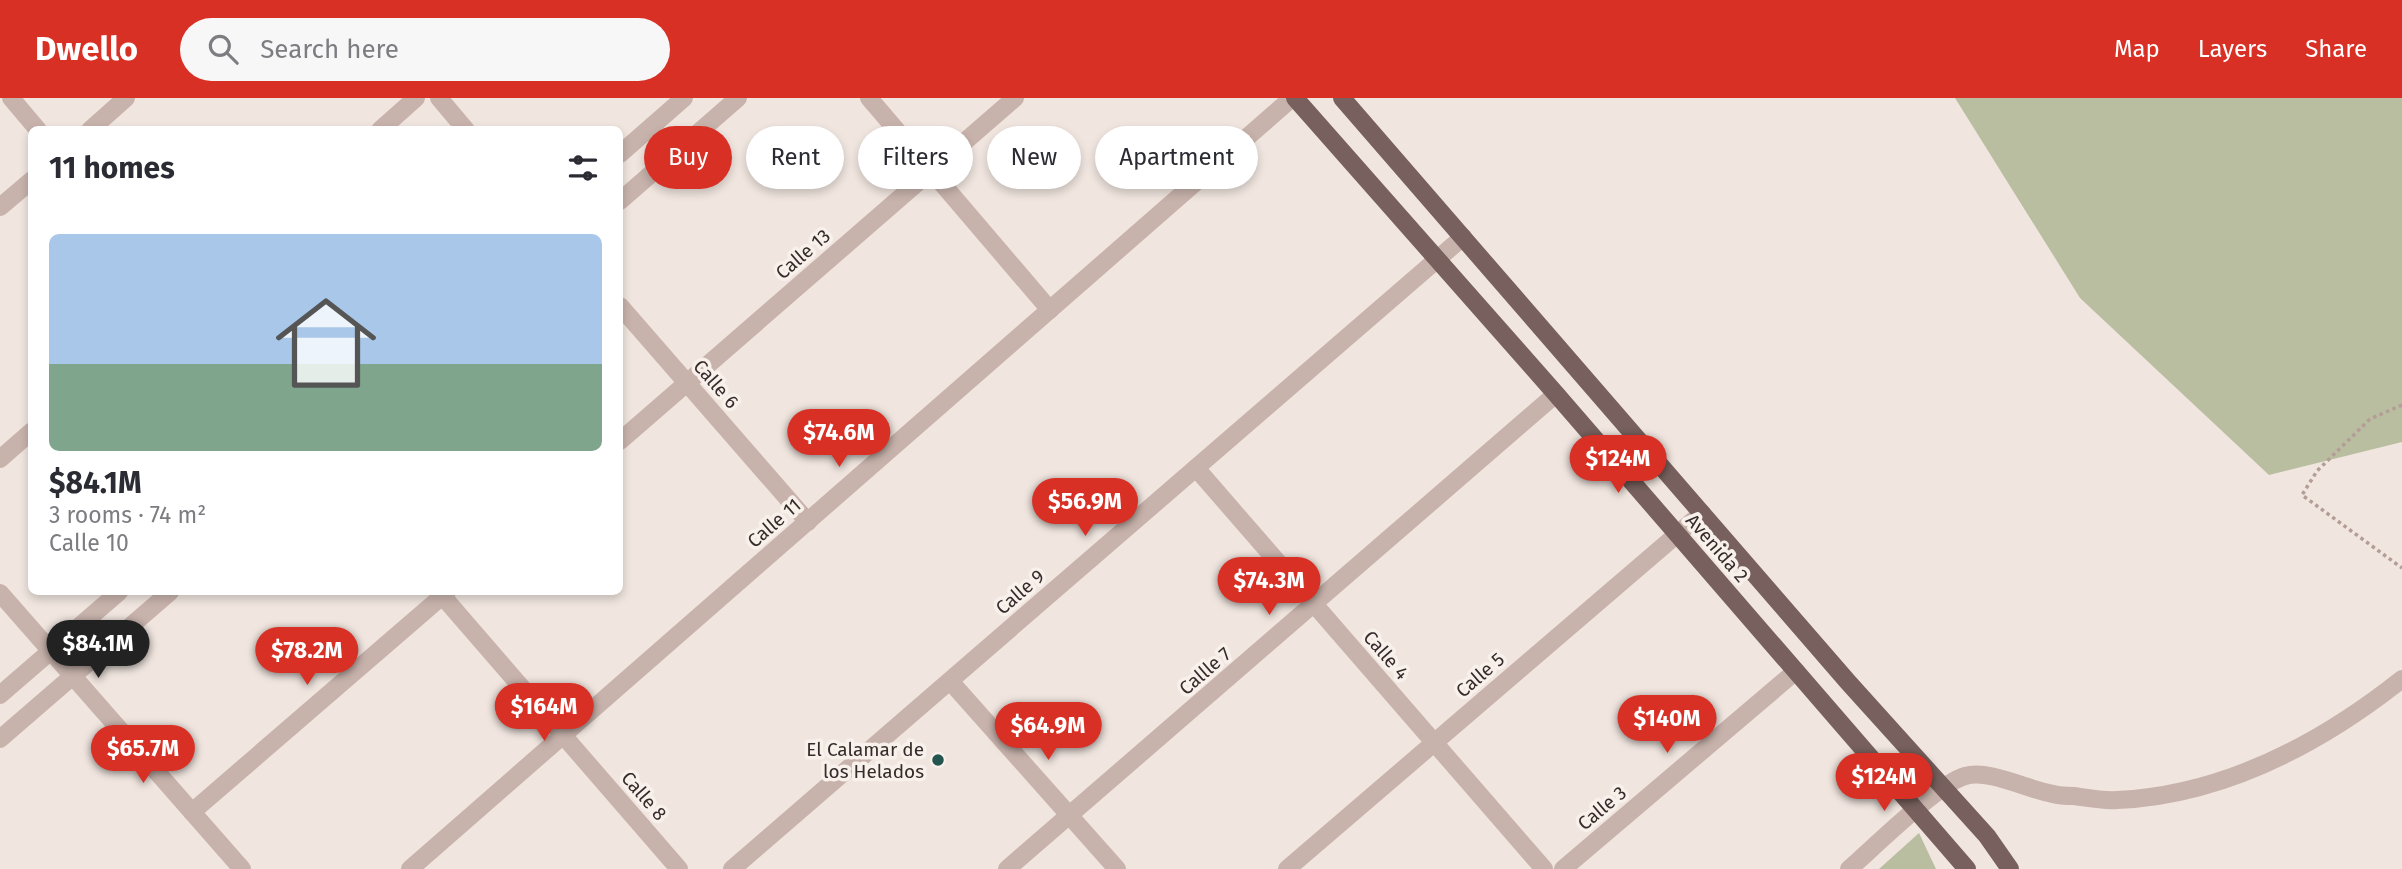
<!DOCTYPE html>
<html lang="en">
<head>
<meta charset="utf-8">
<style>
	:root { --surface:#fff; --page:#f7f7f7; --text:#2b2b33; --muted:#7c7c81; --accent:#d93025 }
	body { margin:0; font-family:"Fira Sans",sans-serif; background:var(--page); color:var(--text); height:100vh; display:flex; flex-direction:column; font-size:26px; white-space:nowrap }
	* { box-sizing:border-box; margin:0 }
	p { font-size:23px; color:var(--muted) }
	.icon { flex:none; width:38px; height:38px; fill:none; stroke:currentColor; stroke-width:2; stroke-linecap:round; stroke-linejoin:round }
	.map { position:relative; flex:1; overflow:hidden }
	.details { position:absolute; left:28px; top:28px; width:595px; height:469px; display:flex; flex-direction:column; background:var(--surface); border-radius:10px; box-shadow:0 4px 10px #0003 }
	.details>* { flex:none }
	.hud { position:absolute; left:644px; top:28px; width:665px; height:63px; display:flex; gap:14px }
	.price { position:absolute; translate:-50% -60px; padding:0 16px; border-radius:24px; background:var(--accent); color:#fff; font-size:23px; line-height:46px; filter:drop-shadow(0 2px 4px #0008) }
	.price::after { content:''; position:absolute; left:50%; top:42px; width:21px; height:16px; margin-left:-10px; background:inherit; clip-path:polygon(0 0,100% 0,50% 100%) }
	.price.active { background:#222; color:#fff }
	ul { padding:0; list-style:none }
	li { display:grid; align-content:center; gap:14px; height:371px; padding:0 21px }
	li span { display:grid; place-items:center; height:217px; border-radius:10px; color:#555 }
	li>.icon { margin-inline-start:auto }
	span .icon { width:126px; height:126px; fill:#fffc; stroke-width:1 }
	li b { font-size:30px }
	h2 { display:flex; justify-content:space-between; align-items:center; height:84px; padding:0 21px; font-size:30px }
	.tag { padding:0 24px; border-radius:32px; background:var(--surface); box-shadow:0 4px 10px #0003; font-size:24px; line-height:63px }
	.tag.active { background:var(--accent); color:#fff }
	header { display:flex; align-items:center; gap:42px; box-sizing:border-box; height:98px; padding:0 35px; background:var(--accent); color:#fff }
	header strong { font-size:33px }
	nav { display:flex; gap:38px; margin-inline-start:auto; font-size:24px }
	.search { width:490px; height:63px; background:var(--page); display:flex; align-items:center; gap:18px; box-sizing:border-box; padding:0 24px; border-radius:38px; color:var(--muted); font-size:26px }
	.map>svg:first-child { display:block }
	.green { fill:#babea0 }
	.lines { fill:none; stroke-linecap:round; stroke-linejoin:round }
	.path { stroke:#b39d96; stroke-width:3.5; stroke-dasharray:3.5 3.5; stroke-linecap:butt }
	.minor { stroke:#c8b3ac; stroke-width:18 }
	.major { stroke:#77605d; stroke-width:18 }
	.poi-dot { fill:#23544d; stroke:#f8f0eb; stroke-width:2.5 }
	.labels { text-anchor:middle; dominant-baseline:central; stroke-width:7; stroke-linejoin:round; paint-order:stroke }
	.street-label { font-size:19px; fill:#362b2a; stroke:#f8f0eb }
	.poi-label { font-size:19px; fill:#362b2a; stroke:#f8f0eb; text-anchor:end }
</style>
</head>
<body>
<header>
<strong>Dwello</strong>
<div class="search"><svg class="icon" aria-label="search" viewBox="0 0 24 24"><circle cx="10" cy="10" r="6"/><path d="M15 15l6 6"/></svg>Search here</div>
<nav><a>Map</a><a>Layers</a><a>Share</a></nav>
</header>
<div class="map">
<svg width="2402" height="771" viewBox="0 0 2402 771">
	<rect width="100%" height="100%" fill="#f0e5df"/>
	<g class="green">
		<path d="M1955,0H2402V344L2269,377L2080,200Z"/>
		<path d="M1919,735L1936,771H1879Z"/>
	</g>
	<g class="lines">
		<path class="path" d="M2402,307L2370,321L2317,373L2302,397L2402,470"/>
		<g class="minor">
			<path d="M11,0L38,32"/>
			<path d="M439,0L466,32"/>
			<path d="M869,0L1050,212"/>
			<path d="M90,32L126,0"/>
			<path d="M380,32L416,0"/>
			<path d="M620,56L684,0"/>
			<path d="M620,103L738,0"/>
			<path d="M0,109L32,82"/>
			<path d="M620,208L808,424"/>
			<path d="M620,343L1015,0"/>
			<path d="M0,361L32,333"/>
			<path d="M1196,370L1544,771"/>
			<path d="M439,494L679,771"/>
			<path d="M0,495L242,771"/>
			<path d="M950,583L1117,771"/>
			<path d="M0,597L119,494"/>
			<path d="M0,641L170,494"/>
			<path d="M192,714L447,494"/>
			<path d="M410,771L1292,0"/>
			<path d="M732,771L1463,139"/>
			<path d="M1007,771L1556,296"/>
			<path d="M1287,771L1702,415"/>
			<path d="M1563,771L1796,573"/>
			<path d="M1849,771C1873,750 1939,685 1965,678C1990,671 2028,692 2053,696C2060,698 2067,698 2074,698C2088,700 2103,703 2117,702C2224,697 2320,646 2402,581"/>
		</g>
		<g class="major">
			<path d="M1295,0L1556,296L1967,771"/>
			<path d="M1342,0L1848,584L1987,738L2010,771"/>
		</g>
	</g>
	<circle class="poi-dot" cx="938" cy="662" r="7"/>
	<g class="labels">
		<g class="street-label">
			<text transform="translate(803 156) rotate(-41)">Calle 13</text>
			<text transform="translate(716 286) rotate(49)">Calle 6</text>
			<text transform="translate(774 425) rotate(-41)">Calle 11</text>
			<text transform="translate(1717 450) rotate(49)">Avenida 2</text>
			<text transform="translate(1020 494) rotate(-41)">Calle 9</text>
			<text transform="translate(1386 557) rotate(49)">Calle 4</text>
			<text transform="translate(1205 573) rotate(-41)">Callle 7</text>
			<text transform="translate(1480 577) rotate(-41)">Calle 5</text>
			<text transform="translate(644 698) rotate(49)">Calle 8</text>
			<text transform="translate(1602 710) rotate(-40)">Calle 3</text>
		</g>
		<g class="poi-label">
			<text x="924" y="651">El Calamar de<tspan x="924" dy="22">los Helados</tspan></text>
		</g>
	</g>
</svg>
<b class="price" style="left:839px;top:371px">$74.6M</b>
<b class="price" style="left:1618px;top:397px">$124M</b>
<b class="price" style="left:1085px;top:440px">$56.9M</b>
<b class="price" style="left:1269px;top:519px">$74.3M</b>
<b class="price active" style="left:98px;top:582px">$84.1M</b>
<b class="price" style="left:307px;top:589px">$78.2M</b>
<b class="price" style="left:544px;top:645px">$164M</b>
<b class="price" style="left:1667px;top:657px">$140M</b>
<b class="price" style="left:1048px;top:664px">$64.9M</b>
<b class="price" style="left:143px;top:687px">$65.7M</b>
<b class="price" style="left:1884px;top:715px">$124M</b>
<div class="hud">
<a class="tag active">Buy</a>
<a class="tag">Rent</a>
<a class="tag">Filters</a>
<a class="tag">New</a>
<a class="tag">Apartment</a>
</div>
<section class="details">
<h2>11 homes<svg class="icon" aria-label="filters" viewBox="0 0 24 24"><path d="M4 7h16M4 17h16"/><circle cx="9" cy="7" r="2"/><circle cx="15" cy="17" r="2"/></svg></h2>
<ul>
<li><span style="background:linear-gradient(#a9c7e8 60%,#7fa58c 0)"><svg class="icon" aria-label="home" viewBox="0 0 24 24"><path d="M3 11l9-7 9 7M6 9v11h12V9"/></svg></span><div><b>$84.1M</b><p>3 rooms · 74 m²</p><p>Calle 10</p></div></li>
</ul>
</section>
</div>
</body>
</html>
